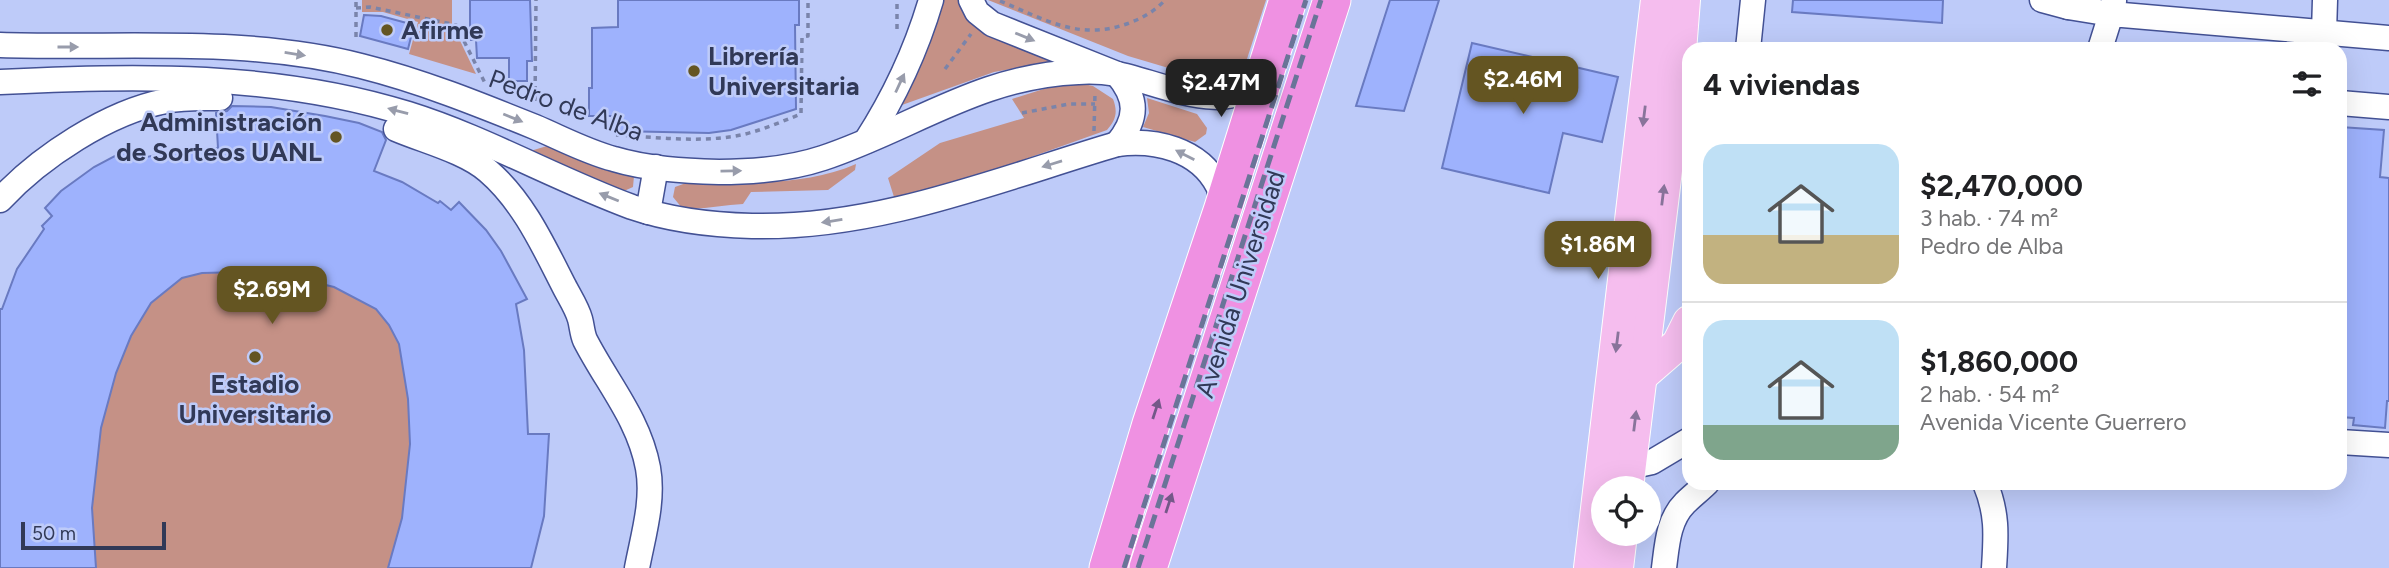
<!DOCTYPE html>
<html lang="es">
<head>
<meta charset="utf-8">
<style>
	:root { --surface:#fff; --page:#f2f2f2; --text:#202124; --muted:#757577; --line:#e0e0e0; --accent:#645522 }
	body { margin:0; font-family:Figtree,sans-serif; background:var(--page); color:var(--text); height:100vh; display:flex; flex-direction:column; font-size:26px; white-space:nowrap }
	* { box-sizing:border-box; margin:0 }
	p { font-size:23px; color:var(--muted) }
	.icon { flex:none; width:38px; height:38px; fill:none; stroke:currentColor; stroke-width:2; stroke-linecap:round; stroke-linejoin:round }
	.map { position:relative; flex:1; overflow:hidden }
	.side { position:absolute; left:1682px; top:42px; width:665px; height:448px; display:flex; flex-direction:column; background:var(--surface); border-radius:21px; box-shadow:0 7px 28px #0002 }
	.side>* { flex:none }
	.buttons { position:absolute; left:1591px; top:476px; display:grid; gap:14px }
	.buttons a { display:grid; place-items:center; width:70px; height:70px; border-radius:50%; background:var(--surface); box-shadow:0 7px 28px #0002; font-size:35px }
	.scale { position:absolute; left:21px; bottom:18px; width:145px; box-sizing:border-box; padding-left:7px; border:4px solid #313957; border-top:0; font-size:19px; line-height:24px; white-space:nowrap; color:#313957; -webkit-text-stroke:5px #becbf9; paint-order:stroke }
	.price { position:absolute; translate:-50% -60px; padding:0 16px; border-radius:14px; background:var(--accent); color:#fff; font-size:23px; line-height:46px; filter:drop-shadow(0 2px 4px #0008) }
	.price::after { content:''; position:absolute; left:50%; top:42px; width:21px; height:16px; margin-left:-10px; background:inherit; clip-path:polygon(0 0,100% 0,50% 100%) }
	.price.on { background:#222; color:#fff }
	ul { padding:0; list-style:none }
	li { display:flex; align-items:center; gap:21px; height:175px; padding:0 21px }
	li+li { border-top:2px solid var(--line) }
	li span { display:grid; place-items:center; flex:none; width:196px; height:140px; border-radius:21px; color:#555 }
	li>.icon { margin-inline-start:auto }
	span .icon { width:84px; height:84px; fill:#fffc; stroke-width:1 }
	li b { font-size:30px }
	h2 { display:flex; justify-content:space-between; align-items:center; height:84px; padding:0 21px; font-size:30px }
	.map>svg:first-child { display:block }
	.green { fill:#c59186 }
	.building { fill:#9eb2fd; stroke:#697ac1; stroke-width:2 }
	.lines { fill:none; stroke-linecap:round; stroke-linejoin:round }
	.minor-casing { stroke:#435194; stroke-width:27 }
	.major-casing { stroke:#fff; stroke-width:34 }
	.highway-casing { stroke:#fff; stroke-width:39 }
	.path { stroke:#7a84aa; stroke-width:3.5; stroke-dasharray:5 5; stroke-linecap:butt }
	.minor { stroke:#fff; stroke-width:24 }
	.major { stroke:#f5bdee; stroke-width:32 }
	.highway { stroke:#ef91e2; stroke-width:37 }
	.rail { stroke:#6a7498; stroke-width:5; stroke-dasharray:14 7; stroke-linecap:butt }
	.oneway { fill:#989cab }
	.oneway2 { fill:#89749b }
	.oneway3 { fill:#745888 }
	.poi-dot { fill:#645522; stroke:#becbf9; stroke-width:2.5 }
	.labels { text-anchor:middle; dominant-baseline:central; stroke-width:5; stroke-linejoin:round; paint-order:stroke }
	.poi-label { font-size:26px; font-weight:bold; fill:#313957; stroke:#becbf9; text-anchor:start }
	.street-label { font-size:26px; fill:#313957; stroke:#becbf9 }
</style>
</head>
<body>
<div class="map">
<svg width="2389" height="568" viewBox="0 0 2389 568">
	<rect width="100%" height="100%" fill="#becbf9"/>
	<g class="green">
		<path d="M362,0H452V24L476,74L409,54L418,22L383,12H362Z"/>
		<path d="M941,0H960L971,23L981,31L1056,61L994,72L902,105L900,101Z"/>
		<path d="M988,0H1266L1246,62L1228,76L1207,77L1182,72L1128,56Z"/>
		<path d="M1084,84L1093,86L1113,99C1118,112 1116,120 1107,130L1020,161L948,184L894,197L888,178L940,143L1024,118L1012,99L1050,87Z"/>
		<path d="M1147,98L1197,114L1207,128L1206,134L1195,142L1143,127L1149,113Z"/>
		<path d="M547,146L634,176L633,187L624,191L616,189L527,152Z"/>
		<path d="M856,164L855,170L828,190L751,192L743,204C723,205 702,210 682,208L673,197L675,187L686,183C741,182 804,187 856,164Z"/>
		<path d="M341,179L491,568H0V372Z"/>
	</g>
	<g class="building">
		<path d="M470,0H530L532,61H527V81H509V58H477L476,40H470Z"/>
		<path d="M618,0H799V25H795L796,109L731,130L709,133L617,131V116H589V88H592V28L618,27Z"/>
		<path d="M1390,0H1439L1404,111L1356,106Z"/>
		<path d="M1793,0H1943L1942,23L1792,12Z"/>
		<path d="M364,15L381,16L414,25L408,49L360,36Z"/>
		<path d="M1472,43L1618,77L1602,142L1563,133L1549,193L1442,168Z"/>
		<path d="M232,106L271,107L325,116L359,123L382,132L386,140L374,171L402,182L438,203L440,201L451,210L459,202L486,230L501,251L527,299L516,304L524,350L528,434H549L544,516L531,568H388L402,518L410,444L408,399L399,344L389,325L376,309L334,287L284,275L243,272L202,273L182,278L151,303L131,336L116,373L101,428L92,508L96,568H0V309H2L17,269L44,229L42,226L52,216L45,208L61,191L94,167L126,150L131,158L144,152L147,157L171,152L218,148L216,113L227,111Z"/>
		<path d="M2340,127L2384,130L2380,177L2389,178V401H2387L2385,428L2353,425L2354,418L2340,417Z"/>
	</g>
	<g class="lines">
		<g class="minor-casing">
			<g id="minor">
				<path d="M971,0L977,12L992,24L1117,74C1138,99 1138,118 1117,144"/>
				<path d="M2042,0L2068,7"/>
				<path d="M2068,0V7L2111,14L2114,1"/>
				<path d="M2324,32L2325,0"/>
				<path d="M0,45C120,49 244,36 361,66C421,81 478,104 535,127C561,138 587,152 614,159C647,169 685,171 719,172C754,172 790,169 823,158C911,129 979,76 1078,72C1090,71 1105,72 1117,74C1156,81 1239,123 1261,72"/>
				<path d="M1748,49L1753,0"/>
				<path d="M2100,49L2111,14L2389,38"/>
				<path d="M0,82C136,75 277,73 408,114C485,138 556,179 632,207C670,220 712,225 752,226C878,229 999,179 1117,144C1155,139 1199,149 1218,186C1221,193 1221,201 1223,208"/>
				<path d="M2340,103L2389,107"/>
				<path d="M396,129C424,141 465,151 488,171C523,201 543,245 564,286C569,296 577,308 580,319C582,326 582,333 585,340C607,383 639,419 648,468C654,501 643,536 637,568"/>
				<path d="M866,141C895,96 916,51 931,0"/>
				<path d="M0,200C40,157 108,112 166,101C183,97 202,98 220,98"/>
				<path d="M648,212L656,167"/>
				<path d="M2340,442L2389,445"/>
				<path d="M1629,467L1652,462L1689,440"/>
				<path d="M1985,483C1998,514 1996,536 1994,568"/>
				<path d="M1664,568C1667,545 1668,520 1685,503C1692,496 1700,490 1707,483"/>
			</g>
		</g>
		<g class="major-casing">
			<g id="major">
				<path d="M1640,377L1678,344L1689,322"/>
				<path d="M1627,488L1679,64L1684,0"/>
				<path d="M1590,568L1657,0"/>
				<path d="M1617,568L1621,534"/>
			</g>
		</g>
		<g class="highway-casing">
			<g id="highway">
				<path d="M1108,568L1151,424L1223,208L1288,0"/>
				<path d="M1148,568L1332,0"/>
			</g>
		</g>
		<g class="path">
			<path d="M1000,1C1045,19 1079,42 1129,23C1143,18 1155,11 1165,0"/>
			<path d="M356,8L370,7L456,25L485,83"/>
			<path d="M897,29V0"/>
			<path d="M356,37V0"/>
			<path d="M945,69L971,34"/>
			<path d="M535,101L536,0"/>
			<path d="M1022,113L1069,104H1095"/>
			<path d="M1094,131L1095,93"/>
			<path d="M616,135C653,137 692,142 729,137C754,134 778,123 801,114L802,37L808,36V0"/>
		</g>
		<use href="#minor" class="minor"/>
		<use href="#major" class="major"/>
		<use href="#highway" class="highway"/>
		<g class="rail">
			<path d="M1124,568L1306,0"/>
			<path d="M1138,568L1321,0"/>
		</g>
	</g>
	<defs><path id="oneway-solid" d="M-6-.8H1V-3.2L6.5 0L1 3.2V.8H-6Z" transform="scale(1.75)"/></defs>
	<g class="oneway">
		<use href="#oneway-solid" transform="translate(1025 37) rotate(22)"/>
		<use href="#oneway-solid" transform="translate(68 47)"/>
		<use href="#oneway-solid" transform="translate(295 54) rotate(9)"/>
		<use href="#oneway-solid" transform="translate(900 83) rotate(-65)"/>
		<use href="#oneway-solid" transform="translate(398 111) rotate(-165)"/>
		<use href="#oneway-solid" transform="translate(513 118) rotate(22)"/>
		<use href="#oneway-solid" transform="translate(1185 155) rotate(-153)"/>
		<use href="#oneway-solid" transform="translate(1052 164) rotate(163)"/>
		<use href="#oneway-solid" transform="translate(731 171) rotate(-1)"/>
		<use href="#oneway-solid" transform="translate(609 197) rotate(-158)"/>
		<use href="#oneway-solid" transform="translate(832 221) rotate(171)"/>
	</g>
	<g class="oneway2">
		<use href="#oneway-solid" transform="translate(1644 116) rotate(97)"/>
		<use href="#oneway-solid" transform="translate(1663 195) rotate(-83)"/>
		<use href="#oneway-solid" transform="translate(1617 342) rotate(97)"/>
		<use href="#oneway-solid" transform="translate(1635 421) rotate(-83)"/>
	</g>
	<g class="oneway3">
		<use href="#oneway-solid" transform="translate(1156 409) rotate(-72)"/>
		<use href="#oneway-solid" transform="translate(1169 503) rotate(-72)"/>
	</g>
	<g class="poi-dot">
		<circle cx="387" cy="30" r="7"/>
		<circle cx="694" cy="71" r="7"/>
		<circle cx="336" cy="137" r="7"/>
		<circle cx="255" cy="357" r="7"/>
	</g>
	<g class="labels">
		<g class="poi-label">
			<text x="401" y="30">Afirme</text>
			<text x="708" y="56">Librería<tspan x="708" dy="30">Universitaria</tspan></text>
			<text x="322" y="122" text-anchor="end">Administración<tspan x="322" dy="30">de Sorteos UANL</tspan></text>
			<text x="255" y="384" text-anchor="middle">Estadio<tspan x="255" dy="30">Universitario</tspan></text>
		</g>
		<g class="street-label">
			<text transform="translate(566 105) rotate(20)">Pedro de Alba</text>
			<text transform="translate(1240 284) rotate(-72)">Avenida Universidad</text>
		</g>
	</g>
</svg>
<div class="buttons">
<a><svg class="icon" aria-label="locate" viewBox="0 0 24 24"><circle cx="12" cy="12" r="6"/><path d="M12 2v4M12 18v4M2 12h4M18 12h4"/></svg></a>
</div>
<div class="scale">50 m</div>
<b class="price" style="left:1523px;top:116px">$2.46M</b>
<b class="price on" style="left:1221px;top:119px">$2.47M</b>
<b class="price" style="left:1598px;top:281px">$1.86M</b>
<b class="price" style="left:272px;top:326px">$2.69M</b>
<section class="side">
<h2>4 viviendas<svg class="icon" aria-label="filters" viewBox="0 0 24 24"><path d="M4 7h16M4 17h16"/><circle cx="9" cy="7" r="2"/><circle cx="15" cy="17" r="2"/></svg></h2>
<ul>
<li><span style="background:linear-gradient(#bfe0f5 65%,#c2b280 0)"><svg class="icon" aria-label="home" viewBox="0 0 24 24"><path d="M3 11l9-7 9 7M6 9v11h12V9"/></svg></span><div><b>$2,470,000</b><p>3 hab. · 74 m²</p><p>Pedro de Alba</p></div></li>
<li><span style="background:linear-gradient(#bfe0f5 75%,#7fa58c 0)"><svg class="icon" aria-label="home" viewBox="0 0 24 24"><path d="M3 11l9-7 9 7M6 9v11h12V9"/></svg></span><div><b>$1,860,000</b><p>2 hab. · 54 m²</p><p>Avenida Vicente Guerrero</p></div></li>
</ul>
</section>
</div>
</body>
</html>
